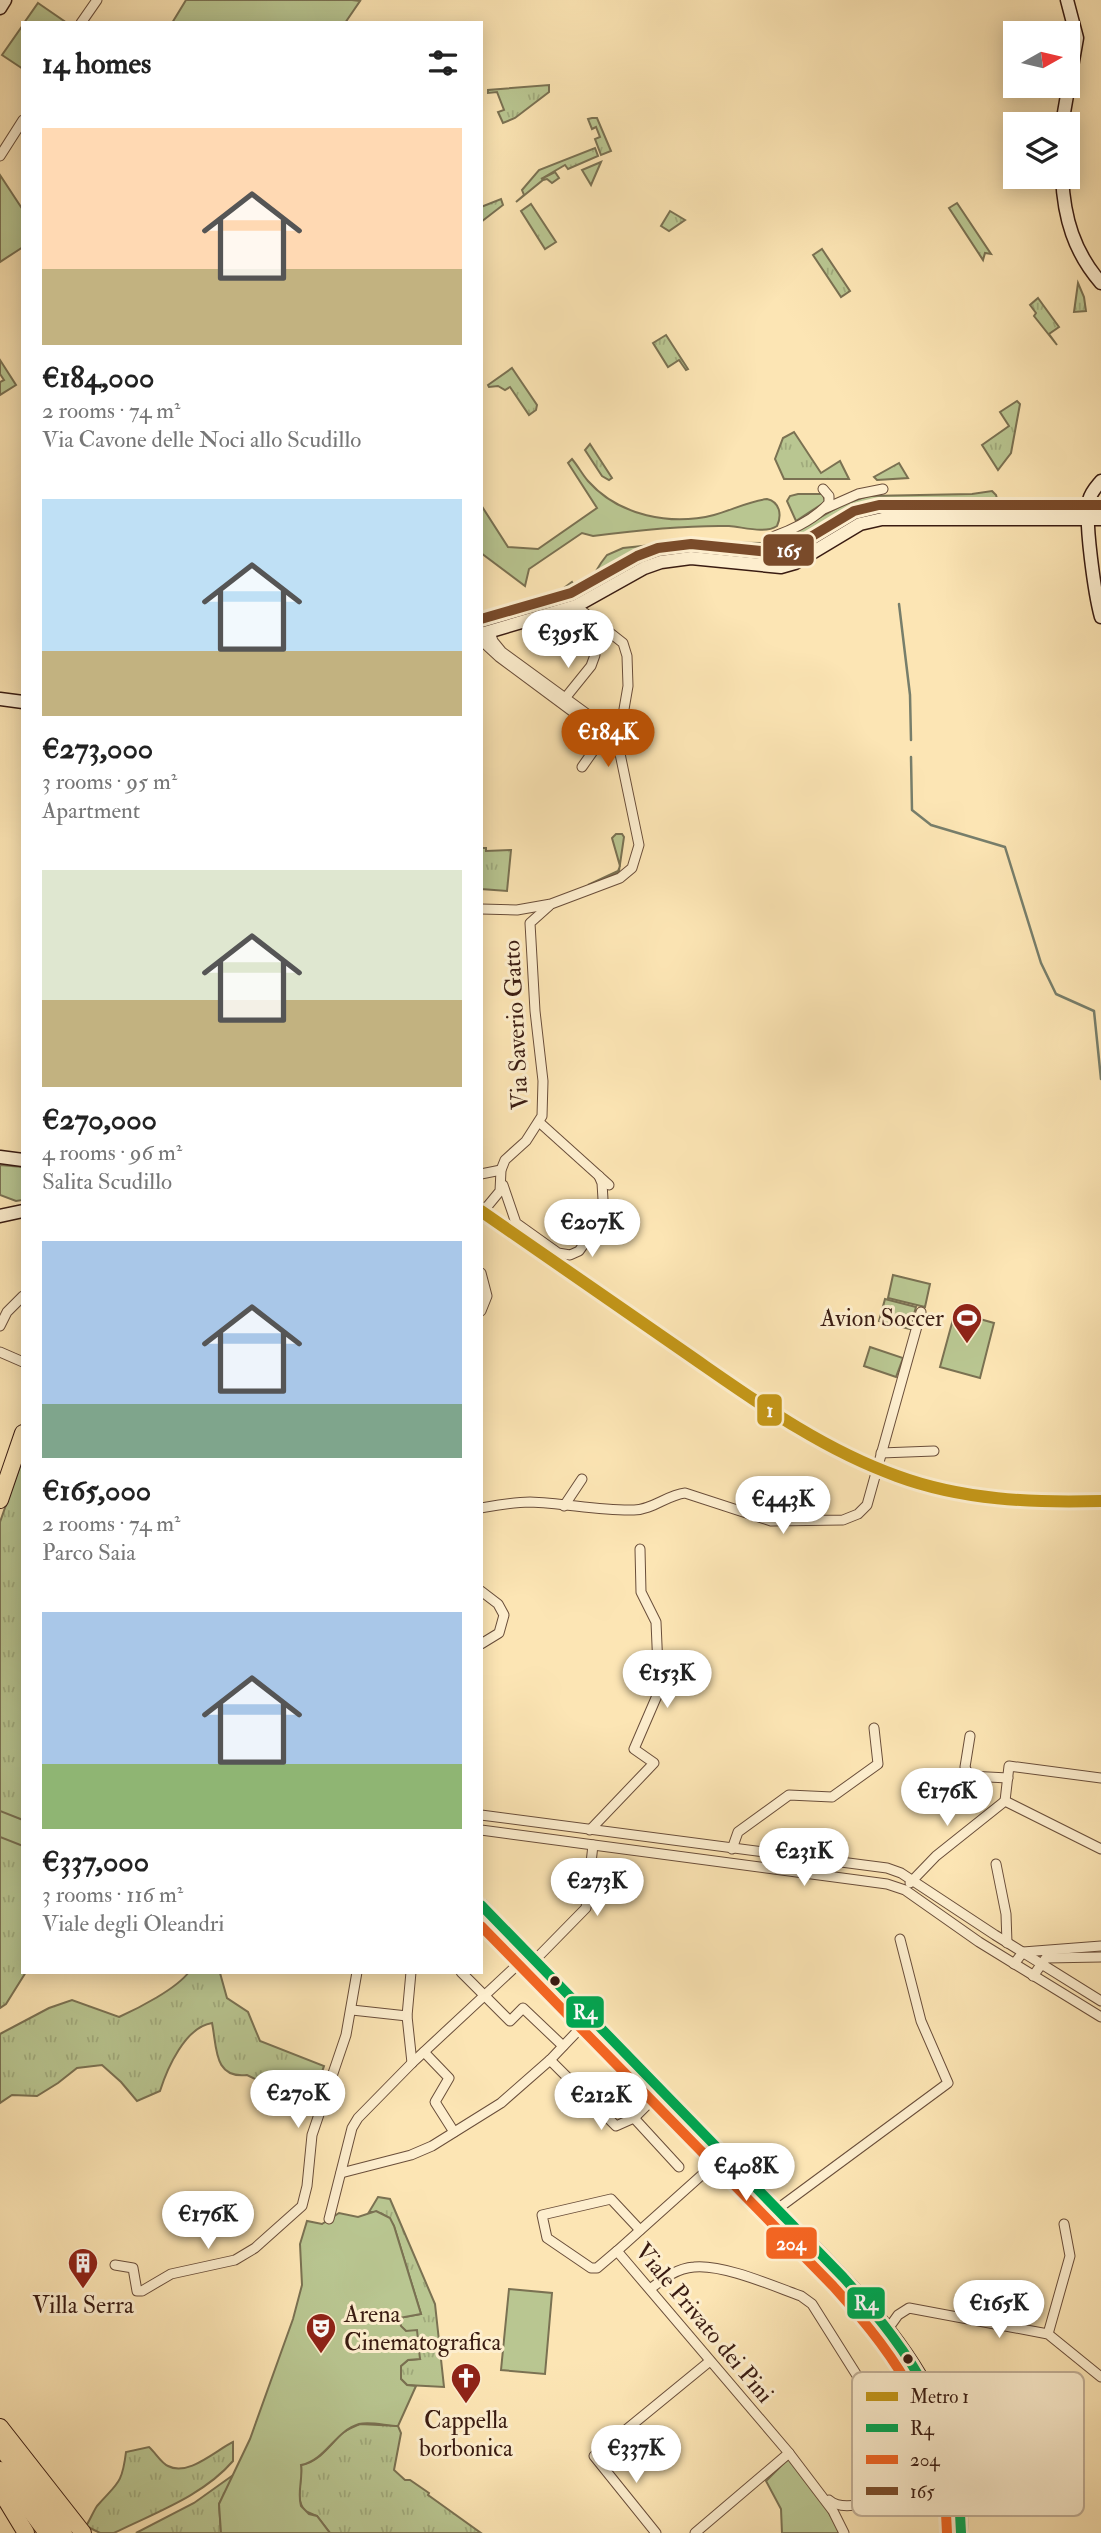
<!DOCTYPE html>
<html lang="en">
<head>
<meta charset="utf-8">
<style>
	:root { --surface:#fff; --page:#f6f6f6; --text:#222; --muted:#767676; --accent:#b45309 }
	body { margin:0; font-family:"IM FELL Double Pica",serif; background:var(--page); color:var(--text); height:100vh; display:flex; flex-direction:column; font-size:26px; white-space:nowrap }
	* { box-sizing:border-box; margin:0 }
	p { font-size:23px; color:var(--muted) }
	.icon { flex:none; width:38px; height:38px; fill:none; stroke:currentColor; stroke-width:2; stroke-linecap:round; stroke-linejoin:round }
	.map { position:relative; flex:1; overflow:hidden }
	.panel { position:absolute; left:21px; top:21px; width:462px; height:1953px; display:flex; flex-direction:column; background:var(--surface); border-radius:0px; box-shadow:0 4px 18px #0003 }
	.panel>* { flex:none }
	.needle { width:46px; rotate:82deg }
	.controls { position:absolute; left:1003px; top:21px; display:grid; gap:14px }
	.controls a { display:grid; place-items:center; width:77px; height:77px; border-radius:0px; background:var(--surface); box-shadow:0 4px 18px #0003; font-size:35px }
	.price { position:absolute; translate:-50% -60px; padding:0 16px; border-radius:24px; background:#fff; color:#222; font-size:23px; line-height:46px; filter:drop-shadow(0 2px 4px #0008) }
	.price::after { content:''; position:absolute; left:50%; top:42px; width:21px; height:16px; margin-left:-10px; background:inherit; clip-path:polygon(0 0,100% 0,50% 100%) }
	.price.current { background:var(--accent); color:#fff }
	ul { padding:0; list-style:none }
	li { display:grid; align-content:center; gap:14px; height:371px; padding:0 21px }
	li span { display:grid; place-items:center; height:217px; border-radius:0px; color:#555 }
	li>.icon { margin-inline-start:auto }
	span .icon { width:126px; height:126px; fill:#fffc; stroke-width:1 }
	li b { font-size:30px }
	h2 { display:flex; justify-content:space-between; align-items:center; height:84px; padding:0 21px; font-size:30px }
	.map>svg:first-child { display:block }
	.grass { fill:url(#grass-tufts); stroke:#7a7152; stroke-width:2 }
	.green { fill:#b9c691; stroke:#7a7152; stroke-width:2 }
	.lines { fill:none; stroke-linecap:round; stroke-linejoin:round }
	.stream { stroke:#777e6b; stroke-width:2.5 }
	.street-casing { stroke:#6a4e3a; stroke-width:11 }
	.secondary-casing { stroke:#3a1c12; stroke-width:15 }
	.highway-casing { stroke:#3a1c12; stroke-width:18 }
	.street { stroke:#fdeece; stroke-width:9 }
	.secondary { stroke:#fdeece; stroke-width:12 }
	.highway { stroke:#fce5b4; stroke-width:16 }
	.bus-1-casing { stroke:#fdeece; stroke-width:16 }
	.bus-2-casing { stroke:#fdeece; stroke-width:16 }
	.bus-3-casing { stroke:#fdeece; stroke-width:16 }
	.bus-1 { stroke:#00a651; stroke-width:10 }
	.bus-2 { stroke:#f26522; stroke-width:10 }
	.bus-3 { stroke:#7a4b2a; stroke-width:10 }
	.metro-1-casing { stroke:#fdeece; stroke-width:18 }
	.metro-1 { stroke:#c39618; stroke-width:12 }
	.bus-dot { fill:#3a1c12; stroke:#fdeece; stroke-width:2.5 }
	.labels { text-anchor:middle; dominant-baseline:central; stroke-width:6; stroke-linejoin:round; paint-order:stroke }
	.street-label { font-size:24px; fill:#3a1c12; stroke:#fdeece }
	.poi-label { font-size:24px; fill:#3a1c12; stroke:#fdeece }
	.key { fill:#fdeece; stroke:#c2af96; stroke-width:2 }
	.key-label { font-size:19px; fill:#3a1c12 }
	.line-badge { stroke:#fdeece; stroke-width:2.5 }
	.badge-label { font-size:19px; text-anchor:middle; font-weight:bold; fill:#fff }
</style>
</head>
<body>
<div class="map">
<svg width="1101" height="2533" viewBox="0 0 1101 2533">
	<defs>
		<pattern id="grass-tufts" width="24" height="20" patternUnits="userSpaceOnUse" patternTransform="scale(1.75)"><rect width="24" height="20" fill="#b9c691"/><path d="M3 7l-1-3M5 7V3M7 7l1-3M15 17l-1-3M17 17v-4M19 17l1-3" fill="none" stroke="#a0aa7c"/></pattern>
	</defs>
	<rect width="100%" height="100%" fill="#fce5b4"/>
	<filter id="stains"><feTurbulence type="fractalNoise" baseFrequency=".00286" numOctaves="4"/><feColorMatrix values="0 0 0 0 .2 0 0 0 0 .09 0 0 0 0 .02 0 0 0 .5 -.17"/></filter>
	<radialGradient id="worn" r=".72"><stop offset=".6" stop-color="#630" stop-opacity="0"/><stop offset="1" stop-color="#630" stop-opacity=".3"/></radialGradient>
	<g class="grass">
		<path d="M549,85V92L515,118L503,123L498,112L504,110L497,92L488,93V90Z"/>
		<path d="M592,118H597L611,151L601,155L595,139L600,137L596,127L592,129L588,119Z"/>
		<path d="M595,148L598,156L568,169L565,165L541,179L555,172L559,178L552,183L547,179L543,180L516,202L524,195L522,190L539,170Z"/>
		<path d="M601,162L591,185L582,170Z"/>
		<path d="M501,199L503,205L481,222V207Z"/>
		<path d="M957,203L991,254L985,253L983,260L949,208Z"/>
		<path d="M531,204L556,242L545,249L521,211Z"/>
		<path d="M670,211L685,220L669,231L661,226Z"/>
		<path d="M822,249L850,291L841,297L813,255Z"/>
		<path d="M1078,283L1084,297L1086,311L1074,312Z"/>
		<path d="M1038,298L1059,327L1049,334L1057,345L1034,316L1036,313L1030,305Z"/>
		<path d="M666,335L688,369L686,370L679,360L668,367L653,343Z"/>
		<path d="M512,368L537,405L536,410L529,415L510,387L505,390L498,386L489,387L488,385Z"/>
		<path d="M1017,401L1020,404L1011,453L998,470L982,445L1009,426L1000,412Z"/>
		<path d="M794,432L821,473L840,461L849,479H784L775,459L783,438Z"/>
		<path d="M590,444L612,478L609,480L602,476L585,450Z"/>
		<path d="M899,463L908,478L877,480L874,477Z"/>
		<path d="M572,582L578,590V595L557,606L548,600Z"/>
		<path d="M616,834H622L624,837L619,871L614,875L588,885L618,871L620,866L612,838Z"/>
		<path d="M481,848H486V851L511,850L507,891L481,889Z"/>
		<path d="M23,1457V1972H26L6,2004L0,2008V1522Z"/>
		<path d="M189,1972L220,1973L227,1998L248,2012L260,2041L324,2066L310,2106L247,2075C213,2079 217,2046 212,2023C185,2027 167,2069 160,2091L137,2101L121,2082L102,2065L77,2068L58,2083L37,2096L12,2095L0,2103V2034L49,2008L72,2000L119,2017C139,2008 176,1989 189,1972Z"/>
		<path d="M378,2197L390,2199L435,2304L444,2387L407,2385L401,2379V2366L408,2360L420,2359L406,2331L400,2326L399,2318L421,2314L394,2226C389,2216 381,2211 369,2212Z"/>
		<path d="M360,2424L398,2426L401,2433L394,2470L405,2480H410L429,2493L428,2495L481,2533H330L317,2516L305,2511C294,2498 303,2481 301,2465C318,2462 329,2447 340,2435C345,2430 353,2427 360,2424Z"/>
		<path d="M233,2442V2461C203,2496 154,2513 114,2533H100L86,2526C90,2520 93,2512 97,2506C117,2483 122,2485 126,2452L149,2447C155,2452 161,2463 168,2466C188,2477 216,2450 233,2442Z"/>
		<path d="M236,2473L219,2504L221,2533H136L194,2503Z"/>
	</g>
	<g class="green">
		<path d="M186,0H352L360,1L345,23H172Z"/>
		<path d="M38,3L67,23H24Z"/>
		<path d="M23,25V69L2,55Z"/>
		<path d="M0,175L23,210V247L0,262Z"/>
		<path d="M0,360L16,385L0,395V382L4,380L0,374Z"/>
		<path d="M572,459C578,466 582,474 588,481C619,516 671,526 714,515C732,510 749,501 767,499C780,502 782,515 777,526C765,534 743,527 729,526C683,525 638,530 593,536L582,533L529,569L525,586L481,553V505L508,547L538,549L597,508L568,463Z"/>
		<path d="M992,491L996,495L998,502L985,506L870,509L779,558L702,549L663,551L653,549L643,553L615,575L594,587L593,576L601,563L607,555L623,548L680,542L774,543L844,504L868,496L972,494Z"/>
		<path d="M798,494H823L825,502L796,521L787,501L790,496Z"/>
		<path d="M0,1165L23,1167V1200L16,1201L0,1195Z"/>
		<path d="M893,1275L930,1284L925,1307L888,1298Z"/>
		<path d="M885,1299L916,1307L910,1329L879,1321Z"/>
		<path d="M955,1312L994,1323L980,1378L940,1367Z"/>
		<path d="M870,1347L903,1358L896,1377L864,1366Z"/>
		<path d="M0,1811L23,1820V1846L0,1837Z"/>
		<path d="M376,2211L390,2218L394,2226L421,2314L399,2318L401,2326L406,2331L417,2330L420,2359L408,2360L401,2366V2379L407,2385L416,2386L398,2426C387,2426 370,2421 359,2424C335,2431 326,2460 301,2465C303,2479 297,2493 301,2506L309,2514L317,2516L330,2533H221L219,2504L250,2439L293,2319L302,2285L300,2244L307,2221L322,2224L339,2213L358,2217Z"/>
		<path d="M509,2289L552,2293L545,2374L501,2370Z"/>
		<path d="M789,2458L821,2498L840,2533H782L781,2509L766,2481Z"/>
	</g>
	<g class="lines">
		<g class="stream">
			<path d="M899,604L910,695L911,740"/>
			<path d="M911,757L912,810L931,825L1005,847L1041,963L1056,994L1094,1011L1101,1079"/>
		</g>
		<g class="street-casing">
			<g id="street">
				<path d="M81,23L97,0"/>
				<path d="M0,156L23,120"/>
				<path d="M824,509L858,494L883,489"/>
				<path d="M775,536C794,529 816,518 829,503V496L823,489"/>
				<path d="M481,636L486,645L499,657L600,732L602,725L502,652L493,641L490,632"/>
				<path d="M566,697L591,666L595,655"/>
				<path d="M582,767L601,740L600,732"/>
				<path d="M481,909L517,910L551,904L620,878L632,868L639,845L618,744L628,686L627,656L623,643L576,606"/>
				<path d="M539,1122L609,1185"/>
				<path d="M481,1174L501,1170"/>
				<path d="M503,1185L516,1223L558,1253L570,1255L579,1251L604,1216L602,1183L599,1176"/>
				<path d="M481,1214L500,1191L501,1170L505,1160L526,1141L542,1116L543,1081L535,1011L530,923L549,906"/>
				<path d="M481,1273L487,1296L481,1311"/>
				<path d="M0,1326L7,1312L23,1296"/>
				<path d="M0,1352L23,1362"/>
				<path d="M881,1453L934,1451"/>
				<path d="M564,1506L582,1479"/>
				<path d="M481,1508C498,1505 513,1502 530,1502C565,1503 599,1511 634,1510C652,1510 667,1495 685,1493L771,1521L843,1520L858,1514L867,1505L921,1312"/>
				<path d="M481,1591L498,1604L504,1615L499,1633L481,1644"/>
				<path d="M970,1736L965,1767L969,1776L1008,1778"/>
				<path d="M1005,1801L1009,1766L1101,1778"/>
				<path d="M1005,1801L1101,1849"/>
				<path d="M481,1815L887,1868L901,1873L995,1935L1101,2001"/>
				<path d="M481,1830L887,1884L905,1890L979,1942L1101,2017"/>
				<path d="M590,1830L654,1763L634,1749L659,1691L656,1622L641,1592L640,1549"/>
				<path d="M732,1849L738,1832L789,1795L832,1797L878,1764L874,1728"/>
				<path d="M996,1864L1006,1914L1007,1943"/>
				<path d="M910,1883L936,1856L1005,1801"/>
				<path d="M534,1961L586,1908L593,1845"/>
				<path d="M1014,1964L1023,1952L1101,1946"/>
				<path d="M411,1972L407,2016L412,2063"/>
				<path d="M461,1972L510,2021L523,2008L563,2046"/>
				<path d="M1033,1976L1046,1958L1101,1957"/>
				<path d="M352,2010L407,2016"/>
				<path d="M424,2052L449,2078L435,2102L454,2132"/>
				<path d="M550,2060L616,2126L634,2118L660,2092"/>
				<path d="M634,2118L679,2167"/>
				<path d="M723,2156L617,2251L789,2453L833,2511L844,2533"/>
				<path d="M341,2173L411,2155L432,2146L501,2103L550,2060L589,2019"/>
				<path d="M776,2210L948,2083L921,2021L900,1939"/>
				<path d="M329,2219L352,2128L358,2118L412,2063L528,1955"/>
				<path d="M617,2251L597,2268H591L547,2238L542,2215L611,2199L640,2230"/>
				<path d="M115,2265L133,2268L137,2291H142L171,2274L235,2260L255,2248L302,2206L307,2186L312,2135L346,2035L357,1972"/>
				<path d="M650,2289C663,2279 677,2268 694,2267C723,2264 773,2286 801,2296L812,2304L919,2474L916,2484L910,2487C890,2494 847,2516 829,2500"/>
				<path d="M888,2329L898,2315L909,2308L1048,2334L1101,2377"/>
				<path d="M1048,2334L1070,2256L1064,2224"/>
				<path d="M656,2533L594,2456L710,2361"/>
				<path d="M695,2533L789,2453"/>
			</g>
		</g>
		<g class="secondary-casing">
			<g id="secondary">
				<path d="M0,8L5,0"/>
				<path d="M1062,124L1077,38L1067,0"/>
				<path d="M1062,177C1064,218 1074,252 1101,283"/>
				<path d="M1101,481C1096,487 1091,492 1089,500C1084,520 1095,595 1101,617"/>
				<path d="M481,634L576,606L644,568L661,562L691,558L781,567L795,563L860,524L882,519H1101"/>
				<path d="M0,699L23,702"/>
				<path d="M0,1157L23,1160"/>
				<path d="M0,1216L23,1211"/>
				<path d="M481,1905C568,1997 657,2088 746,2179C807,2241 884,2309 926,2386C951,2432 961,2481 961,2533"/>
			</g>
		</g>
		<g class="highway-casing">
			<g id="highway">
				<path d="M0,1500L23,1433"/>
				<path d="M0,2427L83,2533"/>
				<path d="M0,2446L64,2533"/>
				<path d="M0,2470L47,2533"/>
				<path d="M0,2490L26,2533"/>
			</g>
		</g>
		<use href="#street" class="street"/>
		<use href="#secondary" class="secondary"/>
		<use href="#highway" class="highway"/>
		<g class="bus-1-casing">
			<path id="bus-1" d="M481,1905L843,2277C916,2358 958,2421 961,2533"/>
		</g>
		<g class="bus-2-casing">
			<path id="bus-2" d="M481,1926L833,2286C903,2364 944,2425 947,2533"/>
		</g>
		<g class="bus-3-casing">
			<path id="bus-3" d="M481,619L571,593L637,556L658,548L691,544L780,553L789,550L854,511L879,505H1101"/>
		</g>
		<use href="#bus-1" class="bus-1"/>
		<use href="#bus-2" class="bus-2"/>
		<use href="#bus-3" class="bus-3"/>
		<g class="metro-1-casing">
			<path id="metro-1" d="M481,1211C550,1259 618,1306 686,1353C754,1400 819,1448 897,1476C962,1500 1032,1503 1101,1501"/>
		</g>
		<use href="#metro-1" class="metro-1"/>
	</g>
	<defs>
		<g id="stadium-pin" transform="scale(1.575)"><path d="M0 17L-7.5 6A9.5 9.5 0 1 1 7.5 6Z" fill="#8f2418" stroke="#fdeece"/><path d="M0-5a6.5 5 0 1 0 0 10a6.5 5 0 1 0 0-10ZM-3.5-1.8h7v3.6h-7Z" fill="#fff"/></g>
		<g id="building-pin" transform="scale(1.575)"><path d="M0 17L-7.5 6A9.5 9.5 0 1 1 7.5 6Z" fill="#8f2418" stroke="#fdeece"/><path d="M-4-6H4V6H1V3H-1V6H-4ZM-2.5-4.3h1.7v1.8h-1.7ZM.8-4.3h1.7v1.8H.8ZM-2.5-1h1.7V.8h-1.7ZM.8-1h1.7V.8H.8Z" fill="#fff"/></g>
		<g id="theatre-pin" transform="scale(1.575)"><path d="M0 17L-7.5 6A9.5 9.5 0 1 1 7.5 6Z" fill="#8f2418" stroke="#fdeece"/><path d="M-5-5.5Q0-4 5-5.5V0Q5 5 0 6Q-5 5-5 0ZM-3.3-2.5H-1v1.5H-3.3ZM1-2.5H3.3v1.5H1ZM-2.8 1Q0 5.5 2.8 1Z" fill="#fff"/></g>
		<g id="church-pin" transform="scale(1.575)"><path d="M0 17L-7.5 6A9.5 9.5 0 1 1 7.5 6Z" fill="#8f2418" stroke="#fdeece"/><path d="M-1.2-6h2.4v3.5h3.3v2.4h-3.3V6h-2.4V-.1h-3.3v-2.4h3.3Z" fill="#fff"/></g>
	</defs>
	<g fill-rule="evenodd">
		<use href="#stadium-pin" x="967" y="1318"/>
		<use href="#building-pin" x="83" y="2263"/>
		<use href="#theatre-pin" x="321" y="2328"/>
		<use href="#church-pin" x="466" y="2378"/>
	</g>
	<g class="bus-dot">
		<circle cx="555" cy="1981" r="6"/>
		<circle cx="908" cy="2359" r="6"/>
	</g>
	<g class="labels">
		<g class="street-label">
			<text transform="translate(516 1025) rotate(-93)">Via Saverio Gatto</text>
			<text transform="translate(704 2323) rotate(50)">Viale Privato dei Pini</text>
		</g>
		<g class="poi-label">
			<text x="944" y="1318" text-anchor="end">Avion Soccer</text>
			<text x="83" y="2305">Villa Serra</text>
			<text x="344" y="2314" text-anchor="start">Arena<tspan x="344" dy="28">Cinematografica</tspan></text>
			<text x="466" y="2420">Cappella<tspan x="466" dy="28">borbonica</tspan></text>
		</g>
	</g>
	<rect x="852" y="2372" width="232" height="144" rx="10" class="key"/>
	<rect x="866" y="2392" width="32" height="9" fill="#c39618"/>
	<rect x="866" y="2424" width="32" height="8" fill="#00a651"/>
	<rect x="866" y="2455" width="32" height="9" fill="#f26522"/>
	<rect x="866" y="2487" width="32" height="8" fill="#7a4b2a"/>
	<g class="key-label">
		<text x="910" y="2403">Metro 1</text>
		<text x="910" y="2435">R4</text>
		<text x="910" y="2466">204</text>
		<text x="910" y="2498">165</text>
	</g>
	<g class="line-badge">
		<rect x="762" y="533" width="53" height="34" rx="7" fill="#7a4b2a"/>
		<rect x="756" y="1393" width="27" height="34" rx="7" fill="#c39618"/>
		<rect x="565" y="1995" width="40" height="34" rx="7" fill="#00a651"/>
		<rect x="765" y="2226" width="53" height="34" rx="7" fill="#f26522"/>
		<rect x="846" y="2286" width="40" height="34" rx="7" fill="#00a651"/>
	</g>
	<g class="badge-label">
		<text x="789" y="557">165</text>
		<text x="770" y="1417">1</text>
		<text x="585" y="2019">R4</text>
		<text x="791" y="2250">204</text>
		<text x="866" y="2310">R4</text>
	</g>
	<rect width="100%" height="100%" filter="url(#stains)"/>
	<rect width="100%" height="100%" fill="url(#worn)"/>
</svg>
<div class="controls">
<a><svg class="needle" viewBox="-14 -14 28 28"><path d="M0-13l5 13h-10z" fill="#e53935"/><path d="M0 13l5-13h-10z" fill="#767676"/></svg></a>
<a><svg class="icon" aria-label="layers" viewBox="0 0 24 24"><path d="M12 4l9 5-9 5-9-5zM3 14l9 5 9-5"/></svg></a>
</div>
<b class="price" style="left:568px;top:670px">€395K</b>
<b class="price current" style="left:608px;top:769px">€184K</b>
<b class="price" style="left:592px;top:1259px">€207K</b>
<b class="price" style="left:783px;top:1536px">€443K</b>
<b class="price" style="left:667px;top:1710px">€153K</b>
<b class="price" style="left:947px;top:1828px">€176K</b>
<b class="price" style="left:804px;top:1888px">€231K</b>
<b class="price" style="left:597px;top:1918px">€273K</b>
<b class="price" style="left:298px;top:2130px">€270K</b>
<b class="price" style="left:601px;top:2132px">€212K</b>
<b class="price" style="left:746px;top:2203px">€408K</b>
<b class="price" style="left:208px;top:2251px">€176K</b>
<b class="price" style="left:999px;top:2340px">€165K</b>
<b class="price" style="left:636px;top:2485px">€337K</b>
<section class="panel">
<h2>14 homes<svg class="icon" aria-label="filters" viewBox="0 0 24 24"><path d="M4 7h16M4 17h16"/><circle cx="9" cy="7" r="2"/><circle cx="15" cy="17" r="2"/></svg></h2>
<ul>
<li><span style="background:linear-gradient(#ffd9b3 65%,#c2b280 0)"><svg class="icon" aria-label="home" viewBox="0 0 24 24"><path d="M3 11l9-7 9 7M6 9v11h12V9"/></svg></span><div><b>€184,000</b><p>2 rooms · 74 m²</p><p>Via Cavone delle Noci allo Scudillo</p></div></li>
<li><span style="background:linear-gradient(#bfe0f5 70%,#c2b280 0)"><svg class="icon" aria-label="home" viewBox="0 0 24 24"><path d="M3 11l9-7 9 7M6 9v11h12V9"/></svg></span><div><b>€273,000</b><p>3 rooms · 95 m²</p><p>Apartment</p></div></li>
<li><span style="background:linear-gradient(#dfe7d0 60%,#c2b280 0)"><svg class="icon" aria-label="home" viewBox="0 0 24 24"><path d="M3 11l9-7 9 7M6 9v11h12V9"/></svg></span><div><b>€270,000</b><p>4 rooms · 96 m²</p><p>Salita Scudillo</p></div></li>
<li><span style="background:linear-gradient(#a9c7e8 75%,#7fa58c 0)"><svg class="icon" aria-label="home" viewBox="0 0 24 24"><path d="M3 11l9-7 9 7M6 9v11h12V9"/></svg></span><div><b>€165,000</b><p>2 rooms · 74 m²</p><p>Parco Saia</p></div></li>
<li><span style="background:linear-gradient(#a9c7e8 70%,#8fb573 0)"><svg class="icon" aria-label="home" viewBox="0 0 24 24"><path d="M3 11l9-7 9 7M6 9v11h12V9"/></svg></span><div><b>€337,000</b><p>3 rooms · 116 m²</p><p>Viale degli Oleandri</p></div></li>
</ul>
</section>
</div>
</body>
</html>
